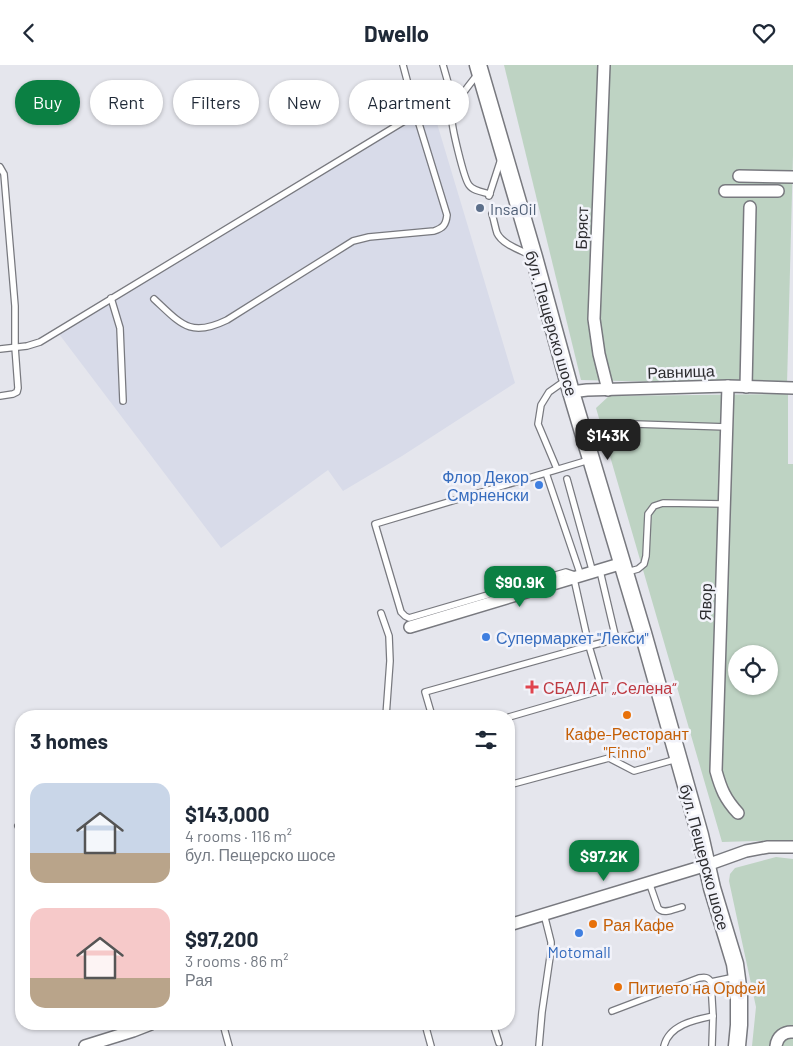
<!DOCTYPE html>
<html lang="en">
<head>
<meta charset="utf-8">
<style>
	:root { --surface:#fff; --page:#f6f6f7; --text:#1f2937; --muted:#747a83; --accent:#0b8043 }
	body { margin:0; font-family:Barlow,sans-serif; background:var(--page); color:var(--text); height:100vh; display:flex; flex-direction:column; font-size:19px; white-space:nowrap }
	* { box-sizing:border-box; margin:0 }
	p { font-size:16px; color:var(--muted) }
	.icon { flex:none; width:28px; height:28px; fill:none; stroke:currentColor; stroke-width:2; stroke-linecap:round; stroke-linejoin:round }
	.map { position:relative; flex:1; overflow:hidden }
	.panel { position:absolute; left:15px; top:645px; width:500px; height:320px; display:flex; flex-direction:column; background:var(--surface); border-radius:20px; box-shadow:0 1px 4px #0004 }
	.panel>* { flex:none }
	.top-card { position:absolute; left:15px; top:15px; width:500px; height:45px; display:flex; gap:10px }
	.tools { position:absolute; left:728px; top:580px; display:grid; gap:10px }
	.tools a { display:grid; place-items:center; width:50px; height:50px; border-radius:50%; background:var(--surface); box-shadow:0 1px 4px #0004; font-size:25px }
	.price { position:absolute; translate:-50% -42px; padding:0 11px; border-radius:10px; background:var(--accent); color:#fff; font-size:16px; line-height:32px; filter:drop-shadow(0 1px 2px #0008) }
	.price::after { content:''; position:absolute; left:50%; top:30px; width:15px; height:11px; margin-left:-8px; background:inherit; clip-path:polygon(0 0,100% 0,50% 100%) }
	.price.current { background:#222; color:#fff }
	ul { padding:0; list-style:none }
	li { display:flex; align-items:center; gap:15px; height:125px; padding:0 15px }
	li span { display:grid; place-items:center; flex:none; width:140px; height:100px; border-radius:15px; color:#555 }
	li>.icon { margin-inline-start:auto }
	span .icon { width:60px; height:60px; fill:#fffc; stroke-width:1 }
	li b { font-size:21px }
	h2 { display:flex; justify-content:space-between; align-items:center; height:60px; padding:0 15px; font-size:21px }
	.chip { padding:0 18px; border-radius:22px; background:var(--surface); box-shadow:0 1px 4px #0004; font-size:18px; line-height:45px }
	.chip.current { background:var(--accent); color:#fff }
	header { display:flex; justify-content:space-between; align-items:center; height:65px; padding:0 15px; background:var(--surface); font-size:22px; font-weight:700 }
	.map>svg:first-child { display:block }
	.built { fill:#d8dbe9 }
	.green { fill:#bed3c3; fill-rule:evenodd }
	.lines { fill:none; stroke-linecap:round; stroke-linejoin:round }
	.lane-casing { stroke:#78797f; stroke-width:8 }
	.street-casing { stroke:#78797f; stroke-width:14 }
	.secondary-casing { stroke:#78797f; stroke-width:19 }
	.lane { stroke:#fff; stroke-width:5.5 }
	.street { stroke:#fff; stroke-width:11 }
	.secondary { stroke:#fff; stroke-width:16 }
	.service-dot { fill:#5c6f8a; stroke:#f2f3fa; stroke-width:2 }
	.shop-dot { fill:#3f7fe0; stroke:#f2f3fa; stroke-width:2 }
	.health-dot { fill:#e0444e; stroke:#f2f3fa; stroke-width:2 }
	.food-dot { fill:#e8710a; stroke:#f2f3fa; stroke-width:2 }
	.labels { text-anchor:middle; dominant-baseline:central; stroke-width:5; stroke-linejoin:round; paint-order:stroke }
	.service-label { font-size:16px; fill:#4e5e75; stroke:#f2f3fa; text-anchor:start }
	.street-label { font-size:16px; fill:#2c2c2f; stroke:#f2f3fa }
	.shop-label { font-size:16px; fill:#366cbe; stroke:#f2f3fa; text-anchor:end }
	.health-label { font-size:16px; fill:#be3a42; stroke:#f2f3fa; text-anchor:start }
	.food-label { font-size:16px; fill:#c56008; stroke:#f2f3fa; text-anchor:start }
</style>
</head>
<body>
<header><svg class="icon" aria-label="back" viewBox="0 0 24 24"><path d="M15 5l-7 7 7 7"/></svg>Dwello<svg class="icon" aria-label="heart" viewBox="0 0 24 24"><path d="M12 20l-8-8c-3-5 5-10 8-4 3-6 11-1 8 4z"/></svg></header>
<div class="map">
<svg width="793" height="981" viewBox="0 0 793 981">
	<rect width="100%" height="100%" fill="#e5e6ed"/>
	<path class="built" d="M433,45L515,318L402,391L343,426L328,405L221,483L59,269L404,59Z"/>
	<g class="green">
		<path d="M504,0H793V90L787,320L581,315Z"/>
		<path d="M788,329V399H793V775L722,777L596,343L609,331ZM736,589H769V621H736Z"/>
		<path d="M776,792L793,794V981H752L756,942L729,816L730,809L735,803Z"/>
	</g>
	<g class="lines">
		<g class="lane-casing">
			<g id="lane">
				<path d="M443,0L455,42"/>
				<path d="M477,10C467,23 455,36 452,53C451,60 464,114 469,120C473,126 483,127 490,129"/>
				<path d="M0,102L4,109L15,241V282L18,323L17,327L13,329L0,331"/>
				<path d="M489,131L501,94"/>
				<path d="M492,149C494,155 495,162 497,168C502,179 520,185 530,190"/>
				<path d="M111,233L120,263L123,336"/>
				<path d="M154,234C181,259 190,273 227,255L353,176L369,172L434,166C443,163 446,160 447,150L416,49L403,0"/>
				<path d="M0,284L27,281L40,277L416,49"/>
				<path d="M635,359L727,362"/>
				<path d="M557,404L538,359L541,340L549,327L566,315"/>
				<path d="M546,408L581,511"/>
				<path d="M567,414L593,508"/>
				<path d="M600,506L616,574"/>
				<path d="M627,507L638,504L644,499L646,491L648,449L654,441L663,438L725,439"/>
				<path d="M575,510L566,507L409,553L405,551L401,547L375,459L589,395"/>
				<path d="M381,548L389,571L390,596L386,651"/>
				<path d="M432,651L425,627L589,581L641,568"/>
				<path d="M509,652L602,625L589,581L574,514"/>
				<path d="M509,720L609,693L634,706L677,694"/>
				<path d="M18,761L21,767"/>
				<path d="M649,817L658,843C663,850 674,844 682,842"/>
				<path d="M711,917L713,951L712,981"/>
				<path d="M612,946L699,913C705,912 708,912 711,917L735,912"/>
				<path d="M223,959L229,981"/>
				<path d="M425,959L431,981"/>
				<path d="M493,959L499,978"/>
				<path d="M539,981L542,947L551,885V877L544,849"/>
				<path d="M664,981C669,960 694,955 713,951"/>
			</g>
		</g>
		<g class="street-casing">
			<g id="street">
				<path d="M604,0L594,254L599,289L608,325"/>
				<path d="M739,111L793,112"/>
				<path d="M725,126H778"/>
				<path d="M728,321L716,706C721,724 725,734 738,748"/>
				<path d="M746,322L750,142"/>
				<path d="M571,327L587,325L728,321L793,323"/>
				<path d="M410,562L623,498"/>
				<path d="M509,860L707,800L746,786L768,782H793"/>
				<path d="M85,981L133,966L151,959"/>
				<path d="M776,981C777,972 784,966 793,967"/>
			</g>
		</g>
		<g class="secondary-casing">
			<path id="secondary" d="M478,0L534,192L571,327L643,568L700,770L712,823L735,899L739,929V960L737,981"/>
		</g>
		<use href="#lane" class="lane"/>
		<use href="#street" class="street"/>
		<use href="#secondary" class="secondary"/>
	</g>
	<circle class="service-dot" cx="480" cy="143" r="5"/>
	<g class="shop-dot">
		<circle cx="539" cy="420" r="5"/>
		<circle cx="486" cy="572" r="5"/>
		<circle cx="579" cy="868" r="5"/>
	</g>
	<path class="health-dot" d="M529.5 614.5h5v5h5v5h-5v5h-5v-5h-5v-5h5z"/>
	<g class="food-dot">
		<circle cx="627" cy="650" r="5"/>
		<circle cx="593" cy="859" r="5"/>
		<circle cx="618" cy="922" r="5"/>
	</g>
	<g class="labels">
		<g class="service-label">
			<text x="490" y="143">InsaOil</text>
		</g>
		<g class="street-label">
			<text transform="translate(581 163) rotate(-88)">Бряст</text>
			<text transform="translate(552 258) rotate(74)">бул. Пещерско шосе</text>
			<text transform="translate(681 306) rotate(-2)">Равнища</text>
			<text transform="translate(705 537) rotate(-88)">Явор</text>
			<text transform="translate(705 792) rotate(75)">бул. Пещерско шосе</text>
		</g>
		<g class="shop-label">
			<text x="529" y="411">Флор Декор<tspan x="529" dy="18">Смрненски</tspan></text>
			<text x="496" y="572" text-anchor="start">Супермаркет "Лекси"</text>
			<text x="579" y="886" text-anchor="middle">Motomall</text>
		</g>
		<g class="health-label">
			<text x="543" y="622">СБАЛ АГ „Селена“</text>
		</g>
		<g class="food-label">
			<text x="627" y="668" text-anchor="middle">Кафе-Ресторант<tspan x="627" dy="18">"Finno"</tspan></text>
			<text x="603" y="859">Рая Кафе</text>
			<text x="628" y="922">Питието на Орфей</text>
		</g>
	</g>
</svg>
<div class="tools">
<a><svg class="icon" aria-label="locate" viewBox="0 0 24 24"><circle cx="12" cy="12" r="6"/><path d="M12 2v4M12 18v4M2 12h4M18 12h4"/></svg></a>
</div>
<b class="price current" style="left:608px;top:396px">$143K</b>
<b class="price" style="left:520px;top:543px">$90.9K</b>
<b class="price" style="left:604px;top:817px">$97.2K</b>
<div class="top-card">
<a class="chip current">Buy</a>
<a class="chip">Rent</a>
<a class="chip">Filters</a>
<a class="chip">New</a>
<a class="chip">Apartment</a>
</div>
<section class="panel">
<h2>3 homes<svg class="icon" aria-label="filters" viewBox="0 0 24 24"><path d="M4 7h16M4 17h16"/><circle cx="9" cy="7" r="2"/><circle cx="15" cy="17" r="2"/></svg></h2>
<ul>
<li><span style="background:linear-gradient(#c9d6e8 70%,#b9a48a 0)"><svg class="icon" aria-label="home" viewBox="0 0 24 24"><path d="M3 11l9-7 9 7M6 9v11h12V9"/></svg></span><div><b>$143,000</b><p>4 rooms · 116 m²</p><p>бул. Пещерско шосе</p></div></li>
<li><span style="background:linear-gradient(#f6c9c9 70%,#b9a48a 0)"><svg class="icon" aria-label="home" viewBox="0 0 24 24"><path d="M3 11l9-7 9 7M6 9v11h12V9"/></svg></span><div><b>$97,200</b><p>3 rooms · 86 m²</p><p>Рая</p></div></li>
</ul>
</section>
</div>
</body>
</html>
